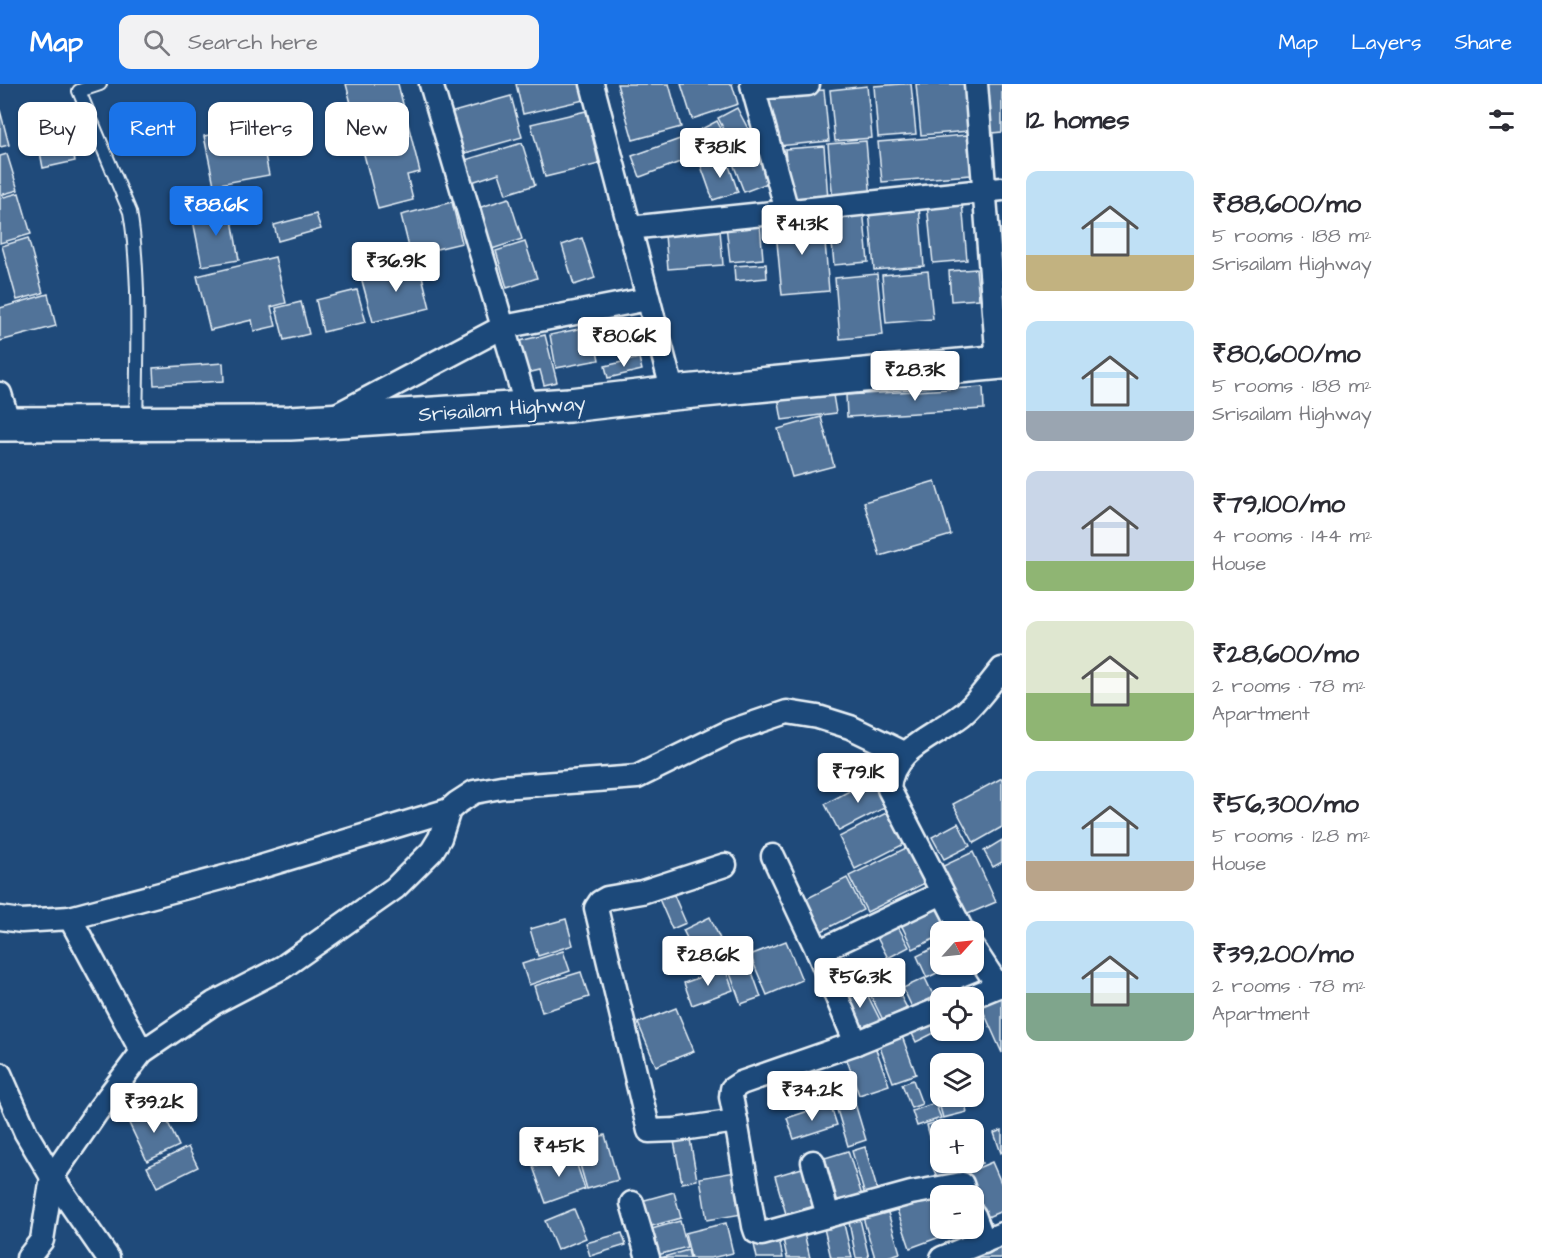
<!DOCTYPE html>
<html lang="en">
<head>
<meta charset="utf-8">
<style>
	:root { --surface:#fff; --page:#f2f2f3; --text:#2b2b33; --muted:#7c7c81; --accent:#1a73e8 }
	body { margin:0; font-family:"Architects Daughter",sans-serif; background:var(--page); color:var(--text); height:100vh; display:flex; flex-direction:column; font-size:22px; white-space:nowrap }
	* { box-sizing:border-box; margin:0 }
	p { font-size:20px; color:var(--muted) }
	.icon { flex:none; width:33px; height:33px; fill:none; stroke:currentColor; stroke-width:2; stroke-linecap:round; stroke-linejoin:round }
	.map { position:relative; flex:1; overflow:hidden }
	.panel { display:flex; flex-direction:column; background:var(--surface); width:540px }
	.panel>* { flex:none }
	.hud { position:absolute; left:18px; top:18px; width:570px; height:54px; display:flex; gap:12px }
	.needle { width:39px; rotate:63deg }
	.controls { position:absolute; left:930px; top:837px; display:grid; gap:12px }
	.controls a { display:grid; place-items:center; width:54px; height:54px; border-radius:12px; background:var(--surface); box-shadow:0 2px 4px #0004; font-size:30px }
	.price { position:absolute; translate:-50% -51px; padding:0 14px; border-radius:6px; background:#fff; color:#222; font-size:20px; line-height:39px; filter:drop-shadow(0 2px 3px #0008) }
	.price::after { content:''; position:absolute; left:50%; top:36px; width:18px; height:14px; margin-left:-9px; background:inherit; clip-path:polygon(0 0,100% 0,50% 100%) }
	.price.selected { background:var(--accent); color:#fff }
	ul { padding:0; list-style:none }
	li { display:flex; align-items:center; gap:18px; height:150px; padding:0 24px }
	li span { display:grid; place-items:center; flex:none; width:168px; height:120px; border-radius:12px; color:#555 }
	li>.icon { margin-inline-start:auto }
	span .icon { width:72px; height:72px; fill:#fffc; stroke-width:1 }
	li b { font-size:26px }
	h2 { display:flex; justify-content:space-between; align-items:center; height:72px; padding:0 24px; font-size:26px }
	.pill { padding:0 21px; border-radius:12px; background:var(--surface); box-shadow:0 2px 4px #0004; font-size:21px; line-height:54px }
	.pill.selected { background:var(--accent); color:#fff }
	header { display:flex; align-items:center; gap:36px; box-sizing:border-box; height:84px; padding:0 30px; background:var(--accent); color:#fff }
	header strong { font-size:28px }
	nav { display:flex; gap:33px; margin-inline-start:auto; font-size:21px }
	.search { width:420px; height:54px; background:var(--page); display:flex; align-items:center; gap:15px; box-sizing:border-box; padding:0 21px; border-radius:12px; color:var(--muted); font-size:22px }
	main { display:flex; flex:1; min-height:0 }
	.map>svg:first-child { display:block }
	.building { fill:#517399; stroke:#e8f1f8; stroke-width:1.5 }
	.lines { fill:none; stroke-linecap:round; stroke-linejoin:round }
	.service-casing { stroke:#e8f1f8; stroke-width:16 }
	.minor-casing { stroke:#e8f1f8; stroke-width:27 }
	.trunk-casing { stroke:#e8f1f8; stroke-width:38 }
	.service { stroke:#1f4a7a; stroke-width:12 }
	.minor { stroke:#1f4a7a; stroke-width:22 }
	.trunk { stroke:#1f4a7a; stroke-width:33 }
	.labels { text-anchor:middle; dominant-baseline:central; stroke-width:4.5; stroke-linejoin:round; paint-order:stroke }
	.street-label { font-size:21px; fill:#e8f1f8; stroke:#1f4a7a }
</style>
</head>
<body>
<header>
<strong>Map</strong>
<div class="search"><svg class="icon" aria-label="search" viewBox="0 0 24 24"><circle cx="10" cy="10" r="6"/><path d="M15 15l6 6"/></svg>Search here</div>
<nav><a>Map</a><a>Layers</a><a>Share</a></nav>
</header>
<main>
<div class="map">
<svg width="1002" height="1174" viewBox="0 0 1002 1174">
	<rect width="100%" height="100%" fill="#1f4a7a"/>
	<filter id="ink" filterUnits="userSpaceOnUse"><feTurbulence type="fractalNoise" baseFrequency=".0167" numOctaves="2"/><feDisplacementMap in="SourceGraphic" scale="12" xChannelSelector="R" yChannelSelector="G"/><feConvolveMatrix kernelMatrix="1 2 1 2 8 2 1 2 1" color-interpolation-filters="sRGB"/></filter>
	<g filter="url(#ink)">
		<g class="building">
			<path d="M346,0H398L420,88L407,91L413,116L378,125Z"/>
			<path d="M516,0H580L584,16L523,30Z"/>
			<path d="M617,0H669L681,43L633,56Z"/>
			<path d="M681,0H732L738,20L692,35Z"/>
			<path d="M902,0H911L916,50L878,53L874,2Z"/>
			<path d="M916,0H964L969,47L921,51Z"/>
			<path d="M988,0H1002V48L992,49Z"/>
			<path d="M867,2L872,54L835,57L830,6Z"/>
			<path d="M824,6L829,57L778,62L763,11Z"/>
			<path d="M511,12L522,53L458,71L446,30Z"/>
			<path d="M737,24L754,56L735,66L718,34Z"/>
			<path d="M0,26L9,61L0,63Z"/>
			<path d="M586,27L599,80L545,93L531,40Z"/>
			<path d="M717,37L731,64L702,79L688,52Z"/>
			<path d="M259,41L269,91L214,101L204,52Z"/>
			<path d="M68,45L75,77L43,84L37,51Z"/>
			<path d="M967,51L971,91L882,98L878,58Z"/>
			<path d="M680,55L688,75L640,93L632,72Z"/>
			<path d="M866,57L871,115L833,118L828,60Z"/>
			<path d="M758,58L773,97L744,108L729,69Z"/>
			<path d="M522,59L535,101L506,110L499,89L469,99L462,77Z"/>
			<path d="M824,62L828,115L790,119L785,65Z"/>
			<path d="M7,70L18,106L0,111V72Z"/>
			<path d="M726,73L738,108L713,116L701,82Z"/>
			<path d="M19,109L31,150L0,159V114Z"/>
			<path d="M509,114L522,155L489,166L475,125Z"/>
			<path d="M452,118L462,159L411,171L401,131Z"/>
			<path d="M962,118L967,176L933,179L927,120Z"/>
			<path d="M919,122L924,182L874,186L869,126Z"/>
			<path d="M230,124L239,176L202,182L192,131Z"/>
			<path d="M863,124L868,178L834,181L829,127Z"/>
			<path d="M316,130L321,145L278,157L274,141Z"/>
			<path d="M823,133L829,207L782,211L775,137Z"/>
			<path d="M760,139L763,175L730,178L726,141Z"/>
			<path d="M720,146L723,181L668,185L665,151Z"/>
			<path d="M28,154L43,209L17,216L2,162Z"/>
			<path d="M582,154L595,194L574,201L562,161Z"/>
			<path d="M525,158L537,194L507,204L496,167Z"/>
			<path d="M275,173L286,219L271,223L276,242L254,247L252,236L210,246L197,192Z"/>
			<path d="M419,180L430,224L373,238L361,193Z"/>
			<path d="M766,180L767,194L735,197L734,182Z"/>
			<path d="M976,185L979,215L951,217L949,187Z"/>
			<path d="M928,187L933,235L886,239L882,191Z"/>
			<path d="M877,190L883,251L840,255L835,194Z"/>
			<path d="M357,206L366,238L323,248L316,216Z"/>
			<path d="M48,210L56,242L0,257V224Z"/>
			<path d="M301,218L309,250L284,256L276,224Z"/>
			<path d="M592,242L599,276L556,284L550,251Z"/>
			<path d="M545,251L557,298L544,301L540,286L523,290L515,258Z"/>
			<path d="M639,274L642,286L608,294L605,282Z"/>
			<path d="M223,279L224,297L154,301L153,284Z"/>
			<path d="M983,303L984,325L847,333L846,311Z"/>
			<path d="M832,305L836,329L782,336L778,313Z"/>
			<path d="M821,333L834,382L792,393L778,345Z"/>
			<path d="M935,397L951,451L880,472L864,418Z"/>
			<path d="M877,692L892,720L839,747L825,720Z"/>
			<path d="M1002,694V743L974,759L953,720Z"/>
			<path d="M894,725L910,757L855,785L839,753Z"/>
			<path d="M958,739L970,762L944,775L932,753Z"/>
			<path d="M1002,756V778L993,783L984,767Z"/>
			<path d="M908,763L925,799L867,828L849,792Z"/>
			<path d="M973,768L996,818L961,833L939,784Z"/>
			<path d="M847,794L863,826L818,849L802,817Z"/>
			<path d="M670,802L686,839L672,845L656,808Z"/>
			<path d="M938,818L951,847L940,848V852L913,865L899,836Z"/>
			<path d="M710,833L720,855L694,868L683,846Z"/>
			<path d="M566,835L573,861L538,872L530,845Z"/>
			<path d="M894,835L909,863L888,874L873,846Z"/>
			<path d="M786,857L802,896L767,911L750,871Z"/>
			<path d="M940,861V880H955L927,894L917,872Z"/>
			<path d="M563,867L570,887L529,901L522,880Z"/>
			<path d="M747,874L761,913L741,920L727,881Z"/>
			<path d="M725,884L733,906L692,921L684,899Z"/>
			<path d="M581,888L589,913L542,928L534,902Z"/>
			<path d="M889,890L907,924L883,936L866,902Z"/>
			<path d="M925,894L934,913L912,923L903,904Z"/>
			<path d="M863,902L880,936L856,948L839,914Z"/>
			<path d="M1002,912V969L981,922Z"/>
			<path d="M676,924L694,967L656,982L638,939Z"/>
			<path d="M940,937V946L916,958L909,943Z"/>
			<path d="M899,944L916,990L893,998L876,953Z"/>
			<path d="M873,957L889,1001L859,1011L844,967Z"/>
			<path d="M913,996L922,1020L911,1024L902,1000Z"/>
			<path d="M940,1011V1012H963L967,1028L943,1034L937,1012Z"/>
			<path d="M853,1013L866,1056L848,1062L835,1019Z"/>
			<path d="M935,1019L941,1034L917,1042L912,1027Z"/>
			<path d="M830,1020L837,1041L794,1055L787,1034Z"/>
			<path d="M160,1022L179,1062L147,1077L128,1037Z"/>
			<path d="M941,1037L943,1046H940V1076L936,1077L927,1041Z"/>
			<path d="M1002,1046V1068L1001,1069L994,1049Z"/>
			<path d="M689,1049L697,1096L682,1099L673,1052Z"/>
			<path d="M605,1051L618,1096L587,1105L574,1060Z"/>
			<path d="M188,1063L198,1083L157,1103L147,1083Z"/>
			<path d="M865,1063L879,1112L866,1115L852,1067Z"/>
			<path d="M976,1065L982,1079L939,1097L933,1084L945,1078H974V1066Z"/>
			<path d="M848,1067L864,1118L840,1125L825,1074Z"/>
			<path d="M573,1069L585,1105L546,1119L533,1083Z"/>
			<path d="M992,1078L1002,1101V1127L985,1134L966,1089Z"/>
			<path d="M802,1084L814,1122L786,1130L775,1092Z"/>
			<path d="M741,1087L748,1129L707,1136L700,1094Z"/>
			<path d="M932,1107L940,1130V1144H946L948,1150L910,1164L895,1120Z"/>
			<path d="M674,1108L681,1134L648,1143L641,1117Z"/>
			<path d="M886,1122L900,1169L884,1174H875L862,1130Z"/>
			<path d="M574,1125L586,1154L557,1166L545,1137Z"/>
			<path d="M859,1131L869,1174H856L848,1133Z"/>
			<path d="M843,1136L852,1174H831L823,1140Z"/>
			<path d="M680,1137L687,1163L654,1172L648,1146Z"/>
			<path d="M726,1139L733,1169L711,1174H691L685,1149Z"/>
			<path d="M803,1145L810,1174H787L782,1150Z"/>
			<path d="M622,1149L626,1161L590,1172L586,1159Z"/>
			<path d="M778,1151L783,1174H757L753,1156Z"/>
			<path d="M1002,1157V1174H970Z"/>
			<path d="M688,1166L690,1174H660Z"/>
		</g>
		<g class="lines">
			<g class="service-casing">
				<path id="service" d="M100,0L79,7L130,128C135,154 136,181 137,207C138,251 137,295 136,338"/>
			</g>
			<g class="minor-casing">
				<g id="minor">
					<path d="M431,0L527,324"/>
					<path d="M592,0L673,309"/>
					<path d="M752,0L787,127"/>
					<path d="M976,0L998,278"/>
					<path d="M753,4L808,0"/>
					<path d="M629,144L1002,105"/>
					<path d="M0,310L9,340"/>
					<path d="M335,332L503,243L648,215"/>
					<path d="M773,772L818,868"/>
					<path d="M725,781L642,808L607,814L600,818L596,824L649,1047L675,1046L736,1037L754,1142L756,1148L762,1150L911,1109L962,1100L966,1112"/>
					<path d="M0,834L21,837L70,834L142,968"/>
					<path d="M70,834L247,787L449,726"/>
					<path d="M963,848L889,705C891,665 934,653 962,631C974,622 991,598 1002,585"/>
					<path d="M974,865L998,902L1002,900"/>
					<path d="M969,914L998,902"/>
					<path d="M940,925L856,959L818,868L942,809"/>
					<path d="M0,990L26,1049L52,1093L108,1174"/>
					<path d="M736,1037L731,1013L732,1005L741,999L856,959"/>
					<path d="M813,1078L828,1132"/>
					<path d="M632,1119L648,1174"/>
					<path d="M974,1131L984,1158"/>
					<path d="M28,1174L42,1156L52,1093L96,1029L142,968L214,919L283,883L395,804L432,767L440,754L449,726L457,719L474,708L501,703L637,693L731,647L787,628L818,633L850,643L904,669"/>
					<path d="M942,1174L1002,1150"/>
				</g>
			</g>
			<g class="trunk-casing">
				<path id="trunk" d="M0,340L290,339L326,337L569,321L673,309L1002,278"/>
			</g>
			<use href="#service" class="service"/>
			<use href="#minor" class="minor"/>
			<use href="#trunk" class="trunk"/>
		</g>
	</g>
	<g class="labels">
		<g class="street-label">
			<text transform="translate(502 325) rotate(-4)">Srisailam Highway</text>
		</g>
	</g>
</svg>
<div class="controls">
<a><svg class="needle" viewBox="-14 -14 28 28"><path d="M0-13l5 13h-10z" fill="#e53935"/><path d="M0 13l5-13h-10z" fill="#7c7c81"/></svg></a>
<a><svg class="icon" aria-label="locate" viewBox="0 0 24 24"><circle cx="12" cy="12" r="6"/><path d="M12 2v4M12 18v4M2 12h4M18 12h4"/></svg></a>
<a><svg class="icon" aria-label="layers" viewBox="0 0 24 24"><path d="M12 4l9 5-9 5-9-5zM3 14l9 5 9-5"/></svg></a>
<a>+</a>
<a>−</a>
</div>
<b class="price" style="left:720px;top:95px">₹38.1K</b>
<b class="price selected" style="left:216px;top:153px">₹88.6K</b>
<b class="price" style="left:802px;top:172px">₹41.3K</b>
<b class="price" style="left:396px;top:209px">₹36.9K</b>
<b class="price" style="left:624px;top:284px">₹80.6K</b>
<b class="price" style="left:915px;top:318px">₹28.3K</b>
<b class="price" style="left:858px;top:720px">₹79.1K</b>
<b class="price" style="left:708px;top:903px">₹28.6K</b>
<b class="price" style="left:860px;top:925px">₹56.3K</b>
<b class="price" style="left:812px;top:1038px">₹34.2K</b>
<b class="price" style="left:154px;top:1050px">₹39.2K</b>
<b class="price" style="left:559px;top:1094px">₹45K</b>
<div class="hud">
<a class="pill">Buy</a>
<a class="pill selected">Rent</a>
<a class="pill">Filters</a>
<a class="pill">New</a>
</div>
</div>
<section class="panel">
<h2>12 homes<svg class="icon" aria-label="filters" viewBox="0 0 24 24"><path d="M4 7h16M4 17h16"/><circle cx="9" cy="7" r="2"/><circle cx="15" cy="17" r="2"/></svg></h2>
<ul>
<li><span style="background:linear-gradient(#bfe0f5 70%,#c2b280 0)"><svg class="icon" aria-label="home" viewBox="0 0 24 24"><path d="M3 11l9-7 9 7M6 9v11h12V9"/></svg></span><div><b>₹88,600/mo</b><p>5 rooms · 188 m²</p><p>Srisailam Highway</p></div></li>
<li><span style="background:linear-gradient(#bfe0f5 75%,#9aa5b1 0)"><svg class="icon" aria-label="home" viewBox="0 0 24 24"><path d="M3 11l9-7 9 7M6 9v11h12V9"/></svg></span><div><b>₹80,600/mo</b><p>5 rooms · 188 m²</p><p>Srisailam Highway</p></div></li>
<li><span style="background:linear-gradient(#c9d6e8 75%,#8fb573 0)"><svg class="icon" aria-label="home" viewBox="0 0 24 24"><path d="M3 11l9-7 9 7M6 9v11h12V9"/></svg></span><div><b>₹79,100/mo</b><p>4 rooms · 144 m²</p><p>House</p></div></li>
<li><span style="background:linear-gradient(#dfe7d0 60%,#8fb573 0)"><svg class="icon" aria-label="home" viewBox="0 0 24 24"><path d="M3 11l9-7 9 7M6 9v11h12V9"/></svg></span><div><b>₹28,600/mo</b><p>2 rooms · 78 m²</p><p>Apartment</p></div></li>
<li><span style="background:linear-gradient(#bfe0f5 75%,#b9a48a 0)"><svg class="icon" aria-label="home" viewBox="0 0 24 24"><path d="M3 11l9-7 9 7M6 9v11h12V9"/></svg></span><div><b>₹56,300/mo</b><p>5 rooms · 128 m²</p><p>House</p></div></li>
<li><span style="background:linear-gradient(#bfe0f5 60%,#7fa58c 0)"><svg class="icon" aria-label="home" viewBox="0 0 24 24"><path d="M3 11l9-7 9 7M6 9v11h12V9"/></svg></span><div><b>₹39,200/mo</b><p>2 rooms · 78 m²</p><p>Apartment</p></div></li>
</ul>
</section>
</main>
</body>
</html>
